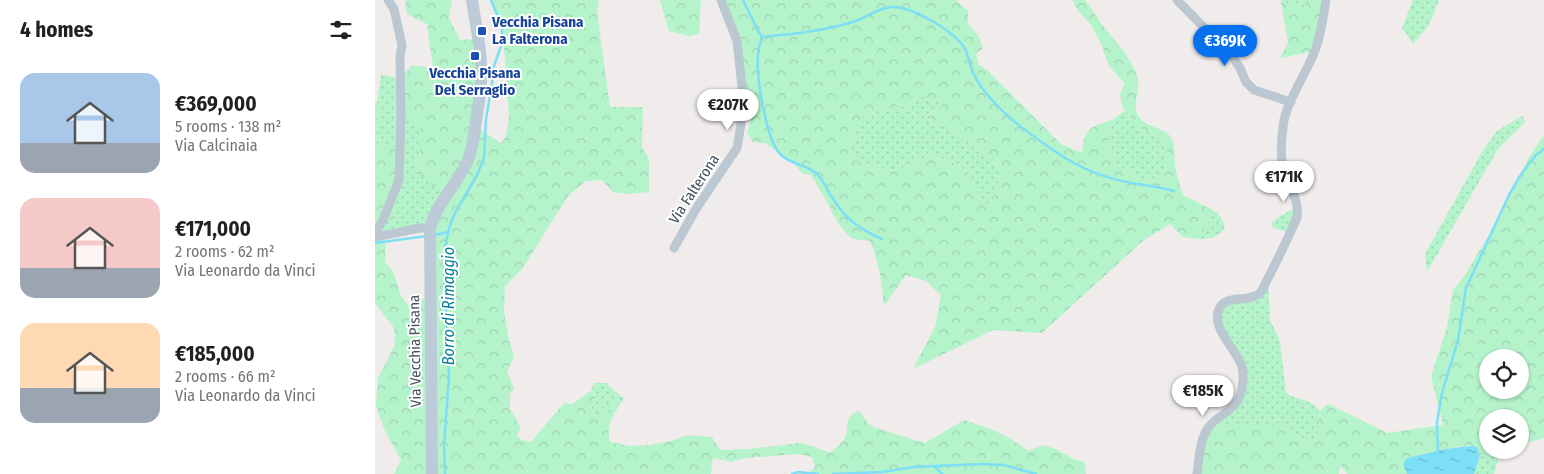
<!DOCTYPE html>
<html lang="en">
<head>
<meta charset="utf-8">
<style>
	:root { --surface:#fff; --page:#f6f6f6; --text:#202124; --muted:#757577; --accent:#0671f0 }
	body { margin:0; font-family:"Fira Sans Condensed",sans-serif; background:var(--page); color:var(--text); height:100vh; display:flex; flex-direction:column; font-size:19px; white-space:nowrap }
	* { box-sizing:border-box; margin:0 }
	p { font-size:16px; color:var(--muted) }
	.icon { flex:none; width:28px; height:28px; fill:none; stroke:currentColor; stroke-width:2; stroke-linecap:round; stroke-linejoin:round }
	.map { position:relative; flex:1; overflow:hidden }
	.drawer { display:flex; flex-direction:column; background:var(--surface); width:375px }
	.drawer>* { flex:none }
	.controls { position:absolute; left:1104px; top:349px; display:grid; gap:10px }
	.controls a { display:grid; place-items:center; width:50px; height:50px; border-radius:50%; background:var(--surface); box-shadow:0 1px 4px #0004; font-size:25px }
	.price { position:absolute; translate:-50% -42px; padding:0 11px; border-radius:18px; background:#fff; color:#222; font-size:16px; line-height:32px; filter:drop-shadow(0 1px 2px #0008) }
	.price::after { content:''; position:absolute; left:50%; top:30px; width:15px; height:11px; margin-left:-8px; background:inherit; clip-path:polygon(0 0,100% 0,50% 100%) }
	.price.on { background:var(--accent); color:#fff }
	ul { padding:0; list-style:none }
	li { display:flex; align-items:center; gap:15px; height:125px; padding:0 20px }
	li span { display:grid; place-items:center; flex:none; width:140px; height:100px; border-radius:15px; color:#555 }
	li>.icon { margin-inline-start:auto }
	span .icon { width:60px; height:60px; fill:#fffc; stroke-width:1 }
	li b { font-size:21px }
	h2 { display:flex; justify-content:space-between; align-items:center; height:60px; padding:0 20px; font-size:21px }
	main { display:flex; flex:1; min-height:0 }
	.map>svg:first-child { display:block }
	.grass { fill:url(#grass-dots) }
	.forest { fill:url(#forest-crowns); fill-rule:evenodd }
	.water { fill:url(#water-ripples) }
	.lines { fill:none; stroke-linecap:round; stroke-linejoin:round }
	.stream { stroke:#7ddff5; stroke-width:2.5 }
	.minor { stroke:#bbc8d1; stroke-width:9 }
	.secondary { stroke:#bdcbd8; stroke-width:12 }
	.transit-dot { fill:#1a4fb4; stroke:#fff; stroke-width:2 }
	.labels { text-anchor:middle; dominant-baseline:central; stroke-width:4; stroke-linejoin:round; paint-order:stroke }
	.transit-label { font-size:15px; font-weight:bold; fill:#164399; stroke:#fff; text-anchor:start }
	.street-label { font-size:15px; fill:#43515c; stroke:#fff }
	.water-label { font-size:16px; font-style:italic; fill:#037e9a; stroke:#fff }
</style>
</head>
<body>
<main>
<section class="drawer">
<h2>4 homes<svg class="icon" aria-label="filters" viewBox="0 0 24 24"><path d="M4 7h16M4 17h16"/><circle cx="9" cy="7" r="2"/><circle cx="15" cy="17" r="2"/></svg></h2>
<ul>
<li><span style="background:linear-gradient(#a9c7e8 70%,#9aa5b1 0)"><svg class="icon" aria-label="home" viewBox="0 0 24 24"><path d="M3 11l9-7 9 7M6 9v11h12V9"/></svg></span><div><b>€369,000</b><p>5 rooms · 138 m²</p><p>Via Calcinaia</p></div></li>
<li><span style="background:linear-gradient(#f6c9c9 70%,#9aa5b1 0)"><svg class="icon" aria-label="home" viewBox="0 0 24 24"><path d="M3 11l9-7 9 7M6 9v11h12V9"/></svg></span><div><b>€171,000</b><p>2 rooms · 62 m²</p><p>Via Leonardo da Vinci</p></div></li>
<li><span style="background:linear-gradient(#ffd9b3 65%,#9aa5b1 0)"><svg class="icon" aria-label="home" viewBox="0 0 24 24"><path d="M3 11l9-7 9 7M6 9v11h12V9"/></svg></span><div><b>€185,000</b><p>2 rooms · 66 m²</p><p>Via Leonardo da Vinci</p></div></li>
</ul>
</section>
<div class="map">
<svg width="1169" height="474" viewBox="0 0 1169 474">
	<defs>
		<pattern id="grass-dots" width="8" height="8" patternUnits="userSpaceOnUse" patternTransform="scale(1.25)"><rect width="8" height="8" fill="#b5f3cb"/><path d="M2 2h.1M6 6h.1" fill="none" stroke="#9dd2b1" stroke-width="1.8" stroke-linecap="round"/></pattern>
		<pattern id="forest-crowns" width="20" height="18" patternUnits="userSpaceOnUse" patternTransform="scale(1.25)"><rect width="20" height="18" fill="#b5f3cb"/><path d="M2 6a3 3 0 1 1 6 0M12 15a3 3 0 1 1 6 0" fill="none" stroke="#9dd2b1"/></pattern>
		<pattern id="water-ripples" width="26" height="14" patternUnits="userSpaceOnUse" patternTransform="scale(1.25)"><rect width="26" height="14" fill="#7ddff5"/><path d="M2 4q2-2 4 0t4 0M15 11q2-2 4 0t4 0" fill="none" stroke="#68b7ca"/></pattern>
	</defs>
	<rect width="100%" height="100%" fill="#f0ecec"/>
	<g class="grass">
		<path d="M906,0H951V1L934,4L906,3Z"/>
		<path d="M1038,0H1064L1054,25L1038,44L1027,28Z"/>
		<path d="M6,74L25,80L26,107L45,127V151L41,170L71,195L55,228L0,235L10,145L1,146L4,106L2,102Z"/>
		<path d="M543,97H556L566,101L567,106L552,115L551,118L580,133L620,160L625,174L619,198L615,204C599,200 603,182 593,172C586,164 566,159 556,155L521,171L502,169L480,160L474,152L485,120L492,114L500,110L532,106Z"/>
		<path d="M750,110L761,122L789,144L792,151L790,161L791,171L784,178L763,179L744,166L738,157L733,142L739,119Z"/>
		<path d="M1147,116L1150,122L1123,149L1052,272L1050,254L1108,150L1122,131Z"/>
		<path d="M923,208L915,233L899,228L896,224C904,215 912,212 923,208Z"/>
		<path d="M839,211C846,215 848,220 850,228C843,238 836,238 824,239Z"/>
		<path d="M893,278L895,320L905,341L911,393C922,400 937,399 945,411L941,414L946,426L940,442L935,444L906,423L830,432L864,398L867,367L850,340L845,306L875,298Z"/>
		<path d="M219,383H234L233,386L246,396L226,418L218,416L217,407L221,396L216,391Z"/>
		<path d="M1126,450L1119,474H1099L1105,455Z"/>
	</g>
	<g class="forest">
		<path d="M30,0H77L74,18L85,40L103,39L100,126L126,143L130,138L134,120L132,80L127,27L116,0H224L222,12L235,107H268L267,147L274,159V192L253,194L238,192L227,180L211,181L193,196L147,269L130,286L129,311L134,341L139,357L132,371L139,389L135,394V409L146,428L142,435L146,440L156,442L189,403L197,404L216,391L221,396L217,407L218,416L226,418L246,396L249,398C240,413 230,424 235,442L256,446L275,445L296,441L312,435L337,437L345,450L374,449L425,443L440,447L455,453C459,449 467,444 470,438C475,428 468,416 484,411L492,422L498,427L550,443L589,420C616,429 630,433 653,451L668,445L681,449L698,459L710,462L711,474H432L440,467L437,457L424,454L370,458L355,462L338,458L336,474H19L26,460L10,431L1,406L3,378L20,345L19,328L0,303V237L11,234L10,262L18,271L26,296L33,306L55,296V228L71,195L51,180L41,170L45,151V127L25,107V80L37,65L58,68L52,24L32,14Z"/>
		<path d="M285,0H326L324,34L314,36L294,31Z"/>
		<path d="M345,0H581L593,11V24L603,35L608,48L601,54L604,65L612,70L686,144L707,153C709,127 716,127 739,119L733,142L738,157L744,166L763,179L784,178L791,171L790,161L792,151L789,144L761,122L747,106L745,94L750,84L734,66L727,46L717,26L701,8L697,0H710C716,7 720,15 725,22C737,38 759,59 763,79C765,90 758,103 762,113C767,127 790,128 795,136C801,145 799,156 800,166C802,176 805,186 808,195L839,211L824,239L808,237L795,224L769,240L667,333L618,330L538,369L560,327L566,295L551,281L531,275L509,306C507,284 504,262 495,241C489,239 484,241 479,239C471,237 457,215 455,207L436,175L428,174L418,163L390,143L378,142L372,133C378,119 376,106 374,90H369L360,29ZM543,97H556L566,101L567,106L552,116L551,118L580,133L620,160L625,174L619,198L615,204C599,200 603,182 593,172C586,164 566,159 556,155L521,171L502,169L480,160L474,152L485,120L492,114L500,110L532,106Z"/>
		<path d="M951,1L940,51L905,58L913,43L906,3L934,4Z"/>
		<path d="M0,102H2L4,105L1,146L10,145L25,146L20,191L21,216L9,224L0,235Z"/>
		<path d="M1169,135V438L1145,445V418H1112V450H1126L1105,455L1102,447C1085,443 1050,454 1032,458L1028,464L1032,474H972L965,465L964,474H822L830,432L848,426L906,423L935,444L940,442L946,426L941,414L953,404L1012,433L1068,425L1056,376L1072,327L1078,290L1090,275L1126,214L1154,157ZM1112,358H1145V390H1112Z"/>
	</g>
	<path class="water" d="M1096,446L1102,447L1105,455L1099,474H1032L1028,464L1032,458L1070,449Z"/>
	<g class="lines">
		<g class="stream">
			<path d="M368,0L383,31L387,37"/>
			<path d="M387,37C418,34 448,31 478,22C492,18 505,6 520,7C539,8 581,32 590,49C593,55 594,61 596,67C599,76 605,86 611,93C630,117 656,135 681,152C705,169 732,179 762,184C774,186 786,187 799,191"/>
			<path d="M387,37C386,43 383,49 383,55C381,76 391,139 405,154C416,165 431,164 442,174C448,179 452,189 456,196C471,219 482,228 507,239"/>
			<path d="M60,235L73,232"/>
			<path d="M0,243L52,236"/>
			<path d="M1063,453L1062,422L1067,393L1083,340L1091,288L1134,195L1145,176L1160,156L1169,149"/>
			<path d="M559,466L567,474"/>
			<path d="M70,474L69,446L74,377L69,272L70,247L74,228L80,213L102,175L109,158L111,119L117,85L118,69L127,43V27L116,0"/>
			<path d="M417,474L423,472L443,474"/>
			<path d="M458,474L507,472L539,467L607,464L629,465L661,474"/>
		</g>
		<g class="minor">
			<path d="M802,0L857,56L865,68L871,82L879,90L916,102"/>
			<path d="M0,233L8,220L24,180L26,117L25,57L27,45L19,9L13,0"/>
			<path d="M0,237L45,228H55"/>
			<path d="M299,248L321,209L362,148L369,105L362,41L346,0"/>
			<path d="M822,474C824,461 824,445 830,433C841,410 867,416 868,379C868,375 868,370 867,367C863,351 835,328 844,309C850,294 874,303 885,293C888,290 890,284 892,280C903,260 912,239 922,218C925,199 912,184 908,166C905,154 907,133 909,120C913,100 931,73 939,53C946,36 948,18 951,0"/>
		</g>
		<path class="secondary" d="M57,474L55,228C62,203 81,185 92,162C98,149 99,135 101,121C103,109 105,96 106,83C108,56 101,27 97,0"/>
	</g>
	<g class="transit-dot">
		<rect x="102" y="26" width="10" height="10" rx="2.5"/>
		<rect x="95" y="51" width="10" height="10" rx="2.5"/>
	</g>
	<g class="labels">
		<g class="transit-label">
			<text x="117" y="22">Vecchia Pisana<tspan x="117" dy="17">La Falterona</tspan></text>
			<text x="100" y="73" text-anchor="middle">Vecchia Pisana<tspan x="100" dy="17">Del Serraglio</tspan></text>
		</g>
		<g class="street-label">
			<text transform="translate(319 189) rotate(-57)">Via Falterona</text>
			<text transform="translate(40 351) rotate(-91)">Via Vecchia Pisana</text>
		</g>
		<g class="water-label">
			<text transform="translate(73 306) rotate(-90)">Borro di Rimaggio</text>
		</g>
	</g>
</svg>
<div class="controls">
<a><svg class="icon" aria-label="locate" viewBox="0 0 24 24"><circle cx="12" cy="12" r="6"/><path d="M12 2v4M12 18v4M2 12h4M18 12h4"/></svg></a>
<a><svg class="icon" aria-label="layers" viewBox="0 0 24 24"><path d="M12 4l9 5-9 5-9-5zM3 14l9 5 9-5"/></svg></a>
</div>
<b class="price on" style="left:850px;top:67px">€369K</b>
<b class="price" style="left:353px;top:131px">€207K</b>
<b class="price" style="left:909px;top:203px">€171K</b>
<b class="price" style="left:828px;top:417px">€185K</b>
</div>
</main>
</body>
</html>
